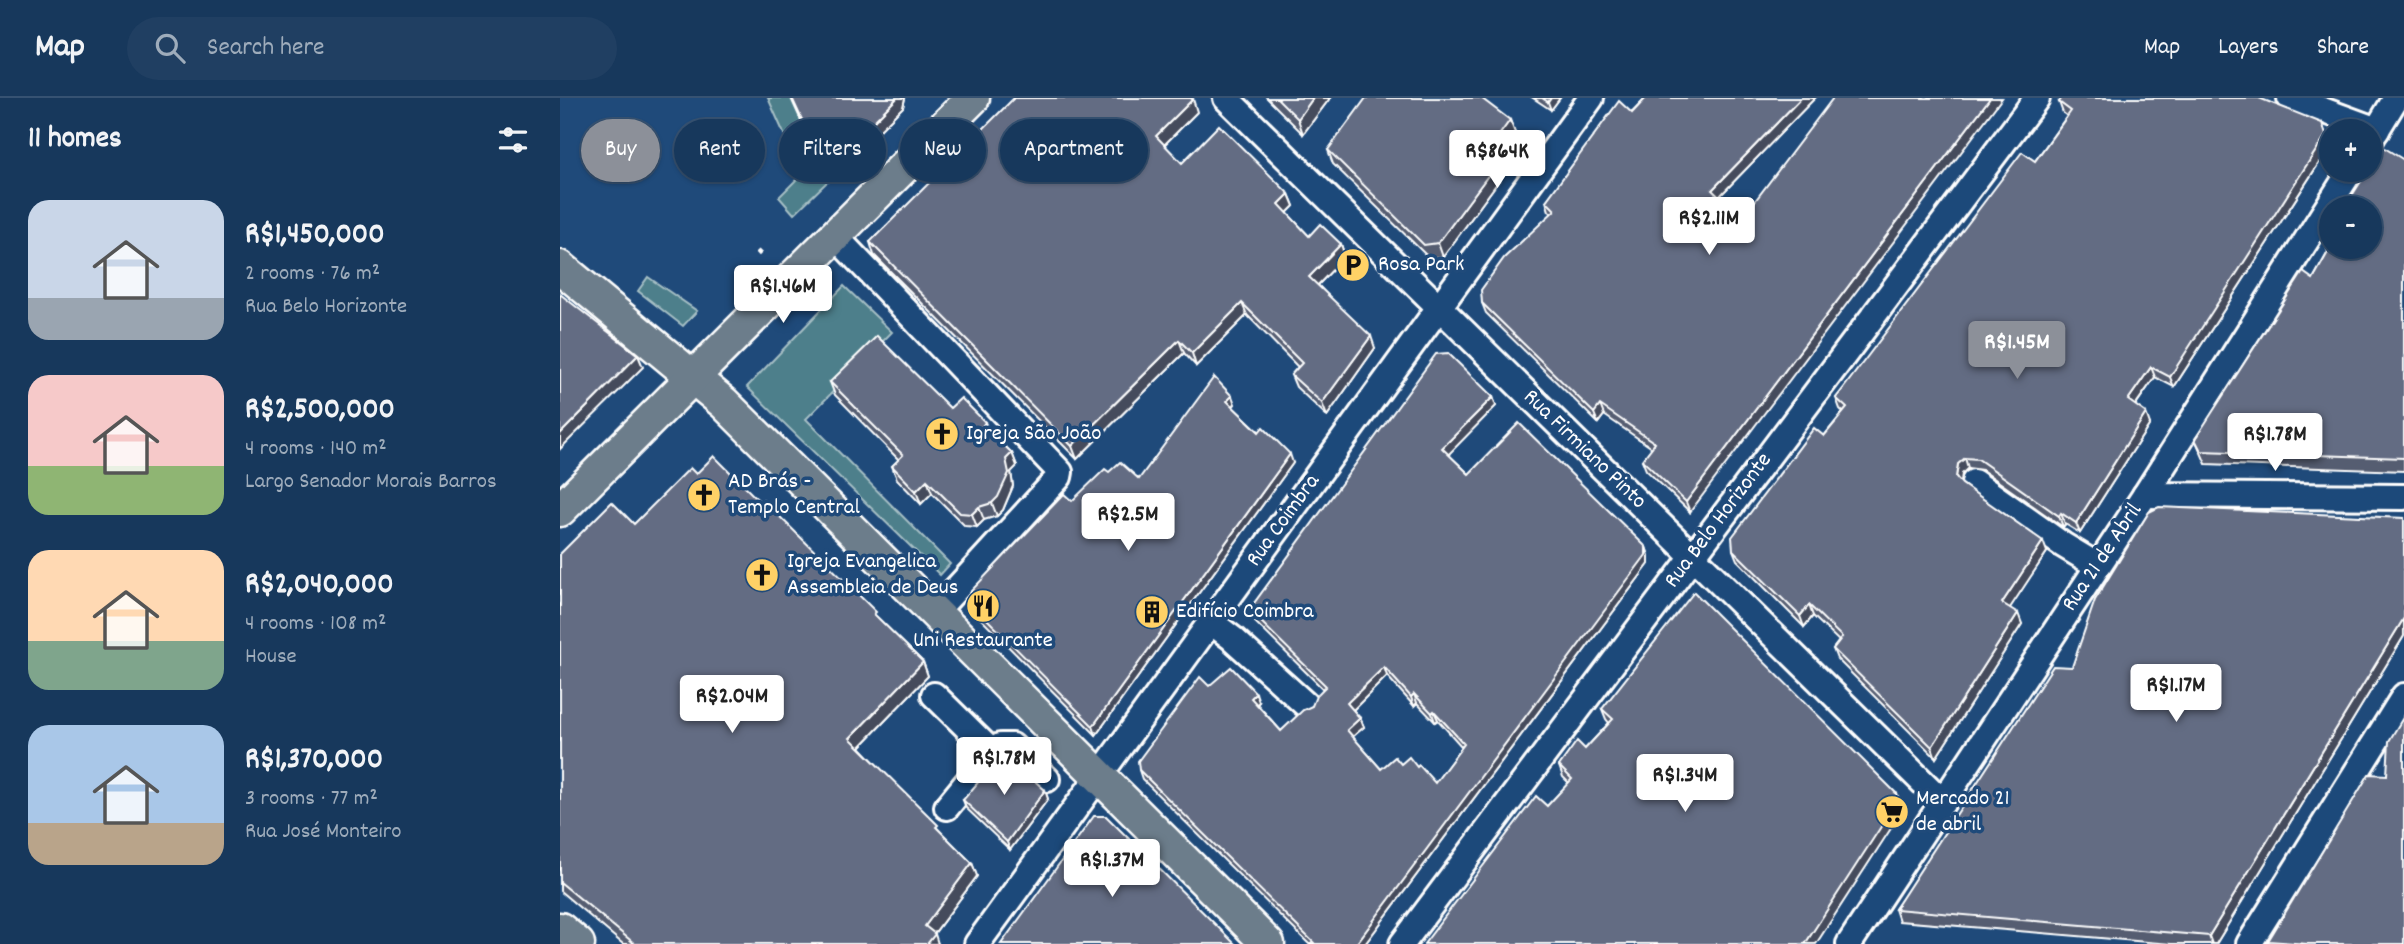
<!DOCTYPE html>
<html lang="en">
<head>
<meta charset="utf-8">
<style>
	:root { --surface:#17385c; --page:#203f62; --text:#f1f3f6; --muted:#9eacbb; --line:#365272; --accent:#8c9099 }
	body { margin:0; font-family:Dekko,sans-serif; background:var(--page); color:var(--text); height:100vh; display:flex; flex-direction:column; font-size:26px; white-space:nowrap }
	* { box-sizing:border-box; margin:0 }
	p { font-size:23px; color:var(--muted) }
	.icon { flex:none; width:38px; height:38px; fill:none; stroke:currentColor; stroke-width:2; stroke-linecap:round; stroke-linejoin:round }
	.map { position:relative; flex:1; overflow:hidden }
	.panel { display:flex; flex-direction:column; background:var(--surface); width:560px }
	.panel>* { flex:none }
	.banner { position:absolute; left:21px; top:21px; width:665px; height:63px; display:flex; gap:14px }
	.controls { position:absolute; left:1759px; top:21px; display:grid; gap:14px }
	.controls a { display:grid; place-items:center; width:63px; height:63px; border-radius:50%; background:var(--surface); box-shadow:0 2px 5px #0004,0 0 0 2px var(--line); font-size:35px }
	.price { position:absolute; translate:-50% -60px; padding:0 16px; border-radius:7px; background:#fff; color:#222; font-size:23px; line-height:46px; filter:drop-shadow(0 2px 4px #0008) }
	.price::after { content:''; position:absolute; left:50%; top:42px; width:21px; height:16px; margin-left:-10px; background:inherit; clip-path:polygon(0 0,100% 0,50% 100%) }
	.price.active { background:var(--accent); color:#fff }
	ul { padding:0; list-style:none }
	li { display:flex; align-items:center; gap:21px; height:175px; padding:0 28px }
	li span { display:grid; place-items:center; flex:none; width:196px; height:140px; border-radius:21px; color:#555 }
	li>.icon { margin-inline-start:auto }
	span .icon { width:84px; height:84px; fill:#fffc; stroke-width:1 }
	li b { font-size:30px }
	h2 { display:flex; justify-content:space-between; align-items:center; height:84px; padding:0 28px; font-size:30px }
	.tag { padding:0 24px; border-radius:32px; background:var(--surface); box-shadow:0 2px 5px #0004,0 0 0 2px var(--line); font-size:24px; line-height:63px }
	.tag.active { background:var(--accent); color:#fff }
	header { display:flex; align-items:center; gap:42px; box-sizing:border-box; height:98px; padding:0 35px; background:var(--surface); border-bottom:2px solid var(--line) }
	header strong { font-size:33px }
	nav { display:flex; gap:38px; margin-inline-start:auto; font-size:24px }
	.search { width:490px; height:63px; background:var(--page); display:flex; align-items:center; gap:18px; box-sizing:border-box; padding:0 24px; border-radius:38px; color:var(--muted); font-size:26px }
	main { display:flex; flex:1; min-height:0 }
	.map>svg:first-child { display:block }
	.green { fill:#4d7f8b; stroke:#a6bfc5; stroke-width:2 }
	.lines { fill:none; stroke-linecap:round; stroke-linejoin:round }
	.minor-casing { stroke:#fff; stroke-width:30 }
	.major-casing { stroke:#fff; stroke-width:37 }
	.path { stroke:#fff; stroke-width:4.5; stroke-dasharray:5 5; stroke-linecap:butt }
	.minor { stroke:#1f4a7a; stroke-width:24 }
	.major { stroke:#6c7d8b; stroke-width:32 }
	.wall { fill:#555d71; stroke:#fff; stroke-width:2; fill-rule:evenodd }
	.shaded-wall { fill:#454c5c; stroke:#fff; stroke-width:2 }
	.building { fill:#636c83; stroke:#fff; stroke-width:2; fill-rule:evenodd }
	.labels { text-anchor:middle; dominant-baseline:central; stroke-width:7; stroke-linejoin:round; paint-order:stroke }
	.poi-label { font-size:23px; fill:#fff; stroke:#1f4a7a; text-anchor:start }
	.street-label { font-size:23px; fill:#fff; stroke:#1f4a7a }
</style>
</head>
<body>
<header>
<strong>Map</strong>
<div class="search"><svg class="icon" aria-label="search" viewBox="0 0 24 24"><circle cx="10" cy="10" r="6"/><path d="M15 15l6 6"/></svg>Search here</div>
<nav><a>Map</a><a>Layers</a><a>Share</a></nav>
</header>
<main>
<section class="panel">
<h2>11 homes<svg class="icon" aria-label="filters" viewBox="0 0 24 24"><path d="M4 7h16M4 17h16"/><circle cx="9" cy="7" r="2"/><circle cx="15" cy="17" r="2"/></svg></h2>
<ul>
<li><span style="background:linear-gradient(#c9d6e8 70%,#9aa5b1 0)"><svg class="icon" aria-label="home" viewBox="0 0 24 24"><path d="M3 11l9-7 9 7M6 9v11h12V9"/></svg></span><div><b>R$1,450,000</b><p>2 rooms · 76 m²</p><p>Rua Belo Horizonte</p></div></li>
<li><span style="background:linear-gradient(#f6c9c9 65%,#8fb573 0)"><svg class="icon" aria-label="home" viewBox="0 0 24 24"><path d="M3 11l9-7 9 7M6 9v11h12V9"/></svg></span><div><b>R$2,500,000</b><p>4 rooms · 140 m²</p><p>Largo Senador Morais Barros</p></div></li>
<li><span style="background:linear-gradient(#ffd9b3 65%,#7fa58c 0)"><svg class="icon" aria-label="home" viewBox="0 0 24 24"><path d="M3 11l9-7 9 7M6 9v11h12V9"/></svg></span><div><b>R$2,040,000</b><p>4 rooms · 108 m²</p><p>House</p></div></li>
<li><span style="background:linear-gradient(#a9c7e8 70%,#b9a48a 0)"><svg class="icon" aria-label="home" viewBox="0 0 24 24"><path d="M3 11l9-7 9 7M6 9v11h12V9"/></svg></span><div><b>R$1,370,000</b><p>3 rooms · 77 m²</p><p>Rua José Monteiro</p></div></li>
</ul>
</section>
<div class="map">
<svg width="1844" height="846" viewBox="0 0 1844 846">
	<rect width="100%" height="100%" fill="#1f4a7a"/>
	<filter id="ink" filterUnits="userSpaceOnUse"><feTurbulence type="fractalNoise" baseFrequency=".0143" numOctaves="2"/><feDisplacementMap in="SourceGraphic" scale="14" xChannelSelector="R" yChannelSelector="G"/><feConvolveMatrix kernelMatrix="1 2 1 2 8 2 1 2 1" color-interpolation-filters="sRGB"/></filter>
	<g filter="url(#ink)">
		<g class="green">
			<path d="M208,0H231L268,83L234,116L219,99L242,76Z"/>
			<path d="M88,179L137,213L123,228L78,193Z"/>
			<path d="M284,188L332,234L246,321L390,466L380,477L187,289Z"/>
		</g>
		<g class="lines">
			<g class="minor-casing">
				<g id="minor">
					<path d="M666,0L1383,704"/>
					<path d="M1730,0L1817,32"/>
					<path d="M1810,43L1836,0"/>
					<path d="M275,138L500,374L499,379L375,514"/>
					<path d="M1414,384L1503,447L1538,468"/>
					<path d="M1585,397L1844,399"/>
					<path d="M651,524L672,540L745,606"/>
					<path d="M374,597L432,654L387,709"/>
					<path d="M432,654L440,648H452L487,681"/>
					<path d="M417,846L1031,0"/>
					<path d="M842,846L1477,0"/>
					<path d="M1289,846L1585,397L1791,72"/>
					<path d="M1689,846L1844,598"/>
				</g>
			</g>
			<g class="major-casing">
				<g id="major">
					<path d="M0,169L164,305L708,846"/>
					<path d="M0,412L413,0"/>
					<path d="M0,831L18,846"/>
				</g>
			</g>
			<path class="path" d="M197,153L202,158"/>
			<use href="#minor" class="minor"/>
			<use href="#major" class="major"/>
		</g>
		<g class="wall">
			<path d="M231,0H345L343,9L269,83Z"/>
			<path d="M707,0H770L743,36Z"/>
			<path d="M973,0H1000L991,12Z"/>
			<path d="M1086,0H1255L1159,99L1130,414L1086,372L1082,362L1092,350L1044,317L1038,325L926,215L922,205L992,115L989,113L986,103Z"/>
			<path d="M1499,4L1770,48L1614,289L1595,279L1575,308L1590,326L1520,435L1505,426L1503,429L1422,372L1408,370L1402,376L1401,385L1487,454L1449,510L1462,526L1376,660L1277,561L1273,551L1279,543L1253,518L1244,529L1177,462L1173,452L1283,314L1280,311L1276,300L1475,63L1507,18L1503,15Z"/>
			<path d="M637,14L604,47L622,65L729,96L734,108L727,115L749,138L781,146L785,159L758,187L815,250L767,318L736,289L731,277L738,269L687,217L636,268L624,255L517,361L314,157L310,144Z"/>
			<path d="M950,22L955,35L936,62L943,77L883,159L869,160L773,66L768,52Z"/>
			<path d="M1844,62V373L1646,366L1635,341L1753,181L1768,154L1764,141L1771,130V149Z"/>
			<path d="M270,284L390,310L425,324L428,332L452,355L457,368L451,374L453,388L443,412L437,418L424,422L417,429L405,428L372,395L361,406L337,381L332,368L339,362L275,297Z"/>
			<path d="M933,299L936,308L888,356L909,376L1086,449L1089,458V466L805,846H749L582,681L579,672L649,588L699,604L697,606L721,633L752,608L763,591L692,521L689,512ZM827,578L854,608L857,605L875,624L878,622L902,649L875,685L857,669L841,666L821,671L792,639L804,629L800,620L793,612Z"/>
			<path d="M675,306L673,309L733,365L536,637L415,515L412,506L512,403L549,374L579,381Z"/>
			<path d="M136,376L318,520L363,564L368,578L300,649L381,734L412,765L417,778L374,836L378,846H63L0,793V456L74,426Z"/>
			<path d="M1844,538L1656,846H1611L1339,823L1335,811L1512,569Z"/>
			<path d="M1042,611L1337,696L1341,707V715L987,708L1009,685L1003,679L999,668L1025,651L1049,625L1046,621Z"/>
			<path d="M1827,677L1844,846H1709L1708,843Z"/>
			<path d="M485,692L488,701L450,752L406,710L403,702Z"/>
		</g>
		<g class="shaded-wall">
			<path d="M337,0H345L343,9L269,83L265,72Z"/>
			<path d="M753,0H770L743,36L738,21Z"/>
			<path d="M991,0H1000L991,12L988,4Z"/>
			<path d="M1241,0H1255L1156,102L1152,92Z"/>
			<path d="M1430,0H1442L1130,414L1126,404Z"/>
			<path d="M633,1L637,14L600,51L596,38Z"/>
			<path d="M950,22L955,35L932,68L927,54Z"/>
			<path d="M1762,25L1770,48L1614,289L1610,279Z"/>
			<path d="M938,64L943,77L883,159L878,145Z"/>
			<path d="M729,96L734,108L723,119L719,106Z"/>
			<path d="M781,146L785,159L754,191L749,179Z"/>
			<path d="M682,205L687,217L636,268L632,255Z"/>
			<path d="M811,238L815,250L767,318L762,305Z"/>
			<path d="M619,242L624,255L517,361L512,348Z"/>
			<path d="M78,257L83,269L0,351V336Z"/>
			<path d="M1591,269L1595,279L1571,313L1568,302Z"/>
			<path d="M672,298L675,306L670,311L667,303Z"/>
			<path d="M933,299L936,308L886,359L882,350Z"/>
			<path d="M1040,307L1044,317L1038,325L1034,315Z"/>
			<path d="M1586,315L1590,326L1520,435L1516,425Z"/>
			<path d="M452,355L457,368L451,374L453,388L443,412L437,418L432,405L446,361Z"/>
			<path d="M730,356L733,365L536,637L533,628Z"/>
			<path d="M1405,360L1408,370L1402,376L1400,390L1396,379L1398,366Z"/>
			<path d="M367,382L372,395L361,406L356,393Z"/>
			<path d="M419,409L424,422L417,429L412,416Z"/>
			<path d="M1501,415L1505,426L1503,429L1499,418Z"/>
			<path d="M1483,443L1487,454L1446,516L1442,505Z"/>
			<path d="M1086,449L1089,458V466L805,846H796Z"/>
			<path d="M1249,507L1253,518L1244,529L1240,518Z"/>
			<path d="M1458,515L1462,526L1376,660L1372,649Z"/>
			<path d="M1844,520V538L1656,846H1652L1649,838Z"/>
			<path d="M363,564L368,578L295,654L290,640Z"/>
			<path d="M824,569L827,578L791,614L787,605Z"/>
			<path d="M696,595L699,604L694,609L691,600Z"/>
			<path d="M854,596L857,605L854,608L851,599Z"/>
			<path d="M874,613L878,622L875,624L872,615Z"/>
			<path d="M800,620L804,629L790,641L787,632Z"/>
			<path d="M485,692L488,701L450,752L447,744Z"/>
			<path d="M1337,696L1341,707V715L1256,846H1245Z"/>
			<path d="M412,765L417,778L370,841L365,828Z"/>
			<path d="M375,836L378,846H367Z"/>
		</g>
		<g class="building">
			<path d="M232,0H337L265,72Z"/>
			<path d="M454,0H631L633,1L596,38L622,65L659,27L729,96L719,106L749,138L760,126L781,146L749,179L811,238L762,305L731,277L742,265L682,205L632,255L619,242L512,348L310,144Z"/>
			<path d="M717,0H753L738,21Z"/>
			<path d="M806,0H921L950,22L927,54L938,64L878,145L864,147L768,52Z"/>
			<path d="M982,0H991L988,4Z"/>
			<path d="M1086,0H1241L1152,92L1182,120L1273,0H1430L1126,404L1082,362L1095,345L1040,307L1034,315L922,205L921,192L944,160L995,112L986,103L1059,3L1072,15Z"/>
			<path d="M1502,0H1699L1762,25L1766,37L1610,279L1591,269L1568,302L1586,315L1516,425L1501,415L1499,418L1418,361L1405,360L1398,366L1396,379L1402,386L1483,443L1442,505L1458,515L1372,649L1273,551L1282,539L1249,507L1240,518L1173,452L1172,439L1254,330L1264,338L1287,310L1276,300L1462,54L1475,63L1511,13L1499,4Z"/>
			<path d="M1823,49L1844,62V360L1641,353L1635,341L1743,174L1753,181L1771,149H1810V110H1784Z"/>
			<path d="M1771,130V146L1764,141Z"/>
			<path d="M0,196L78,257L0,336Z"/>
			<path d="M317,238L390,310L401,300L425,324L423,327L452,355L446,361L449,375L438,399L432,405L419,409L412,416L400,415L367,382L356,393L332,368L343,357L270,284Z"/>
			<path d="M888,255L933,299L882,350L909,376L959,325L1086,449V457L796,846H755L579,672L578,663L640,579L649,588L671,569L696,595L691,600L721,633L743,612L752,608L756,598L766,588L689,512L876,256ZM824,569L851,599L854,596L872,615L874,613L904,646L875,685L859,667L857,669L849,659L841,666L835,659L821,671L787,632L800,620L787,605Z"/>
			<path d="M654,279L672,298L667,303L699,334L703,329L730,356L533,628L412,506L411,493L504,396L512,403L545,371L549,374L560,364L579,381Z"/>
			<path d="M154,358L201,405L203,402L316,514L314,516L363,564L290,640L378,727L376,729L412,765L365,828L375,836L367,846H75L0,784V456L52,404L74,426L130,370L136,376Z"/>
			<path d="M1599,409L1844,420V520L1649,838L1335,811L1493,568L1512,569L1535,502L1589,414Z"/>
			<path d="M1134,494L1337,696V704L1245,846H864L976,698L987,708L1012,681L999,668L1017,643L1025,651L1053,621L1042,611Z"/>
			<path d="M1844,618V846H1748L1708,843L1809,676L1827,677L1829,643Z"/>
			<path d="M443,655L485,692L447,744L403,702Z"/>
			<path d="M534,718H546L675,846H441Z"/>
		</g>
	</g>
	<defs>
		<g id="parking-disc" transform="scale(1.75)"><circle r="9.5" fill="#ffd166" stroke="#1f4a7a"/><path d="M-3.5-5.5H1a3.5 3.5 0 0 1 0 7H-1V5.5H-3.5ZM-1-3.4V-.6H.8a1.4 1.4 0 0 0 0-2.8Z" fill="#111"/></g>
		<g id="church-disc" transform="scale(1.75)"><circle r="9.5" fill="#ffd166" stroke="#1f4a7a"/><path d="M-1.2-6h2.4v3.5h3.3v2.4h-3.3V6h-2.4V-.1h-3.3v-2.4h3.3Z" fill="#111"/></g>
		<g id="restaurant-disc" transform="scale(1.75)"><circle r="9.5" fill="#ffd166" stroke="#1f4a7a"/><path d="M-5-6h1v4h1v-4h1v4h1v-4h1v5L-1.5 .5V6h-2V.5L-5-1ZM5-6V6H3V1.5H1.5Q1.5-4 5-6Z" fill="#111"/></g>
		<g id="building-disc" transform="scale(1.75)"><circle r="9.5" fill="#ffd166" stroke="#1f4a7a"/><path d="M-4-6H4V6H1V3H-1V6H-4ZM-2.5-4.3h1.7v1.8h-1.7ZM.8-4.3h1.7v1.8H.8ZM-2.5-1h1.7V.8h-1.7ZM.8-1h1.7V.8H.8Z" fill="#111"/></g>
		<g id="supermarket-disc" transform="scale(1.75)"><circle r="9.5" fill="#ffd166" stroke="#1f4a7a"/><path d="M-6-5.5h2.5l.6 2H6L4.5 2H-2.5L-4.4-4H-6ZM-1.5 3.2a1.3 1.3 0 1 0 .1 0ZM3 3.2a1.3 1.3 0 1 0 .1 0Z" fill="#111"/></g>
	</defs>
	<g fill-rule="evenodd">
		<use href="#parking-disc" x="793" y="167"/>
		<use href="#church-disc" x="382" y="336"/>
		<use href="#church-disc" x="144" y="397"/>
		<use href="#church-disc" x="202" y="477"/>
		<use href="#restaurant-disc" x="423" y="508"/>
		<use href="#building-disc" x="592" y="514"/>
		<use href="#supermarket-disc" x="1332" y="714"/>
	</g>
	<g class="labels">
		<g class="poi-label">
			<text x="818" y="167">Rosa Park</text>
			<text x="406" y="336">Igreja São João</text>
			<text x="168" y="384">AD Brás -<tspan x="168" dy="26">Templo Central</tspan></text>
			<text x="227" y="464">Igreja Evangelica<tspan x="227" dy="26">Assembleia de Deus</tspan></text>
			<text x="616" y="514">Edifício Coimbra</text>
			<text x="423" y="543" text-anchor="middle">Uni Restaurante</text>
			<text x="1356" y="701">Mercado 21<tspan x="1356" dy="26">de abril</tspan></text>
		</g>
		<g class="street-label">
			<text transform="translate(1024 352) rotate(44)">Rua Firmiano Pinto</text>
			<text transform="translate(724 423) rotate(-54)">Rua Coimbra</text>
			<text transform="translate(1159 423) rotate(-53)">Rua Belo Horizonte</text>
			<text transform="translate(1543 460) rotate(-56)">Rua 21 de Abril</text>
		</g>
	</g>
</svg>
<div class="controls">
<a>+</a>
<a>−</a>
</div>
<b class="price" style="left:937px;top:92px">R$864K</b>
<b class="price" style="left:1149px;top:159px">R$2.11M</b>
<b class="price" style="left:223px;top:227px">R$1.46M</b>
<b class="price active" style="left:1457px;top:283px">R$1.45M</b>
<b class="price" style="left:1715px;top:375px">R$1.78M</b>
<b class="price" style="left:568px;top:455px">R$2.5M</b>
<b class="price" style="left:1616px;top:626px">R$1.17M</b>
<b class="price" style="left:172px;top:637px">R$2.04M</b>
<b class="price" style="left:444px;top:699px">R$1.78M</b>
<b class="price" style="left:1125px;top:716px">R$1.34M</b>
<b class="price" style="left:552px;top:801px">R$1.37M</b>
<div class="banner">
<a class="tag active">Buy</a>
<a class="tag">Rent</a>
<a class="tag">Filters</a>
<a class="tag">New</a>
<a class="tag">Apartment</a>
</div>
</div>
</main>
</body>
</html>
